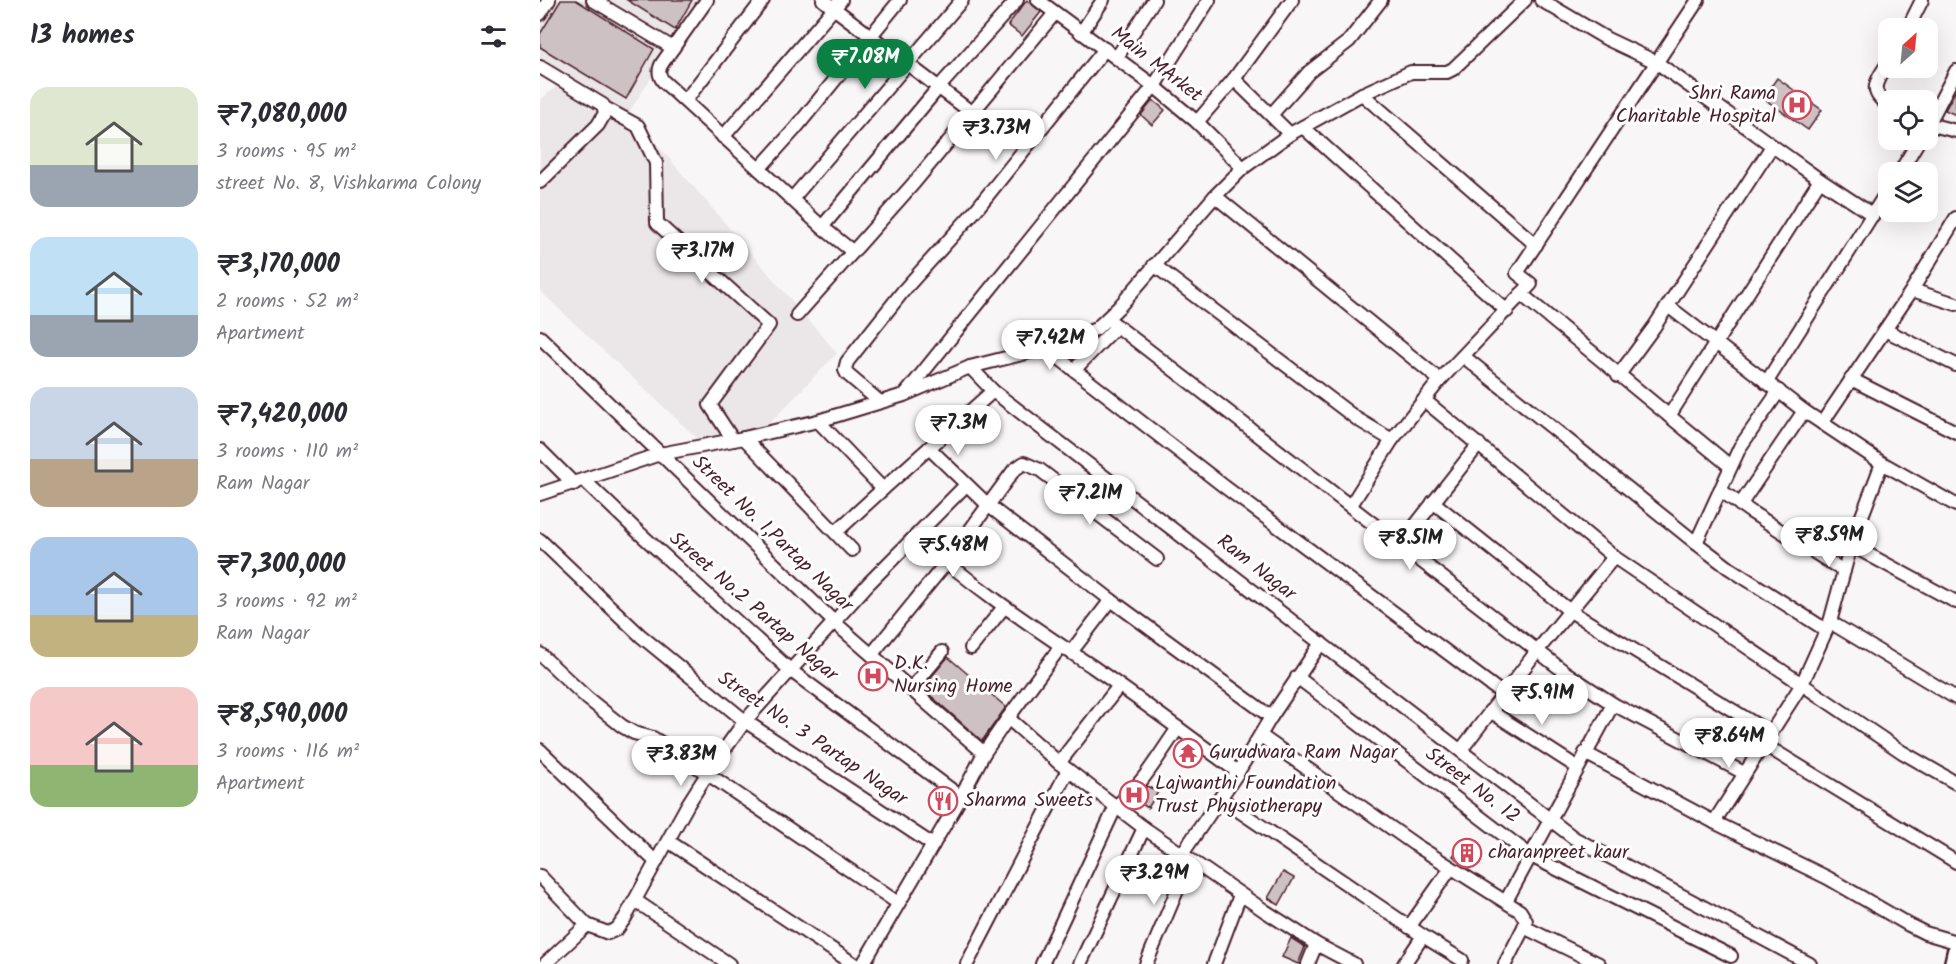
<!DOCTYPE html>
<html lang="en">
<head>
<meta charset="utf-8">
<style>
	:root { --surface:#fff; --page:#f7f7f7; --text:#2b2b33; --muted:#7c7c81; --accent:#0b8043 }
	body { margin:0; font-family:Kalam,sans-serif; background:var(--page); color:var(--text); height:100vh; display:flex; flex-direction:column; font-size:22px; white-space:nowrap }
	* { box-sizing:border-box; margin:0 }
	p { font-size:20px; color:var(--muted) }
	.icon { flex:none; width:33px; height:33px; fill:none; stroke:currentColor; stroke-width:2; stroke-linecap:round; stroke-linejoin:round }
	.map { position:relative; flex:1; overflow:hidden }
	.panel { display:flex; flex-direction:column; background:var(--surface); width:540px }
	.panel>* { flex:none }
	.needle { width:39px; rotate:27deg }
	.buttons { position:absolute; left:1338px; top:18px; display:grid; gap:12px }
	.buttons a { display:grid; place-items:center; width:60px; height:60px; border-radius:12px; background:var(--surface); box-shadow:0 6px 24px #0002; font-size:30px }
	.price { position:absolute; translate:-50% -51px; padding:0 14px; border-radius:21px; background:#fff; color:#222; font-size:20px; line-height:39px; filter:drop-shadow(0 2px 3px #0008) }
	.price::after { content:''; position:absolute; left:50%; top:36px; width:18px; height:14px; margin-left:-9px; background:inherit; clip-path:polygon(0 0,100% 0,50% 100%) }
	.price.active { background:var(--accent); color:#fff }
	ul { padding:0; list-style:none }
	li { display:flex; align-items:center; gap:18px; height:150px; padding:0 30px }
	li span { display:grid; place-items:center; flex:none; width:168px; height:120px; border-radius:18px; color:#555 }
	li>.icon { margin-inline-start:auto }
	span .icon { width:72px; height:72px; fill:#fffc; stroke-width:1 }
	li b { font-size:26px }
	h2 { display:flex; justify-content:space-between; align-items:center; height:72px; padding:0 30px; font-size:26px }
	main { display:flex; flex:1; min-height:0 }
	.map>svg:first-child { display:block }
	.built { fill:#ebe6e8 }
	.building { fill:#cdc1c4; stroke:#4a1f2b; stroke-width:1.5 }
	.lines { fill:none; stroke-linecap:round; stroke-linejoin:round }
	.street-casing { stroke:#4a1f2b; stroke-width:16 }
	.secondary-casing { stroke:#4a1f2b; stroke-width:21 }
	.street { stroke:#fff; stroke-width:12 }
	.secondary { stroke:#fff; stroke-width:16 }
	.labels { text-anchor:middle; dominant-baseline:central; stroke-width:6; stroke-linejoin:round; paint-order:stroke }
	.street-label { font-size:20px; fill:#4a1f2b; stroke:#fff }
	.poi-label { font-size:20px; fill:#4a1f2b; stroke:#fff; text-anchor:start }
</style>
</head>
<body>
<main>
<section class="panel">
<h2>13 homes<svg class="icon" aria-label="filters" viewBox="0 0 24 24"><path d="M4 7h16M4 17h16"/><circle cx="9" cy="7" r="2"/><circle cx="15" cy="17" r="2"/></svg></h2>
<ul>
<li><span style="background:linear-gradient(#dfe7d0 65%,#9aa5b1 0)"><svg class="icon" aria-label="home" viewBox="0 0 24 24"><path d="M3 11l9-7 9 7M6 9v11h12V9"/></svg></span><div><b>₹7,080,000</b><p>3 rooms · 95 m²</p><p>street No. 8, Vishkarma Colony</p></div></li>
<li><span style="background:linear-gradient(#bfe0f5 65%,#9aa5b1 0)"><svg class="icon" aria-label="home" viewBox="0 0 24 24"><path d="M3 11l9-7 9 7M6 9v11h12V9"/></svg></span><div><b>₹3,170,000</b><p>2 rooms · 52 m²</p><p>Apartment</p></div></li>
<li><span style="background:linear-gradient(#c9d6e8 60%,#b9a48a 0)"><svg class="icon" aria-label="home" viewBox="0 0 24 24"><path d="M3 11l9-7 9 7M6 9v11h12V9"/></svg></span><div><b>₹7,420,000</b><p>3 rooms · 110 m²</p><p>Ram Nagar</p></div></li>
<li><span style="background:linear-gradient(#a9c7e8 65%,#c2b280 0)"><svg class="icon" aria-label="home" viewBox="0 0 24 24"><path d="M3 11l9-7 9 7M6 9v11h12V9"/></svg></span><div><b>₹7,300,000</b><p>3 rooms · 92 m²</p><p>Ram Nagar</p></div></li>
<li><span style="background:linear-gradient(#f6c9c9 65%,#8fb573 0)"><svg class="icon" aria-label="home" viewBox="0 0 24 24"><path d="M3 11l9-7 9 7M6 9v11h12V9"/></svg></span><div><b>₹8,590,000</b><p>3 rooms · 116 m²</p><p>Apartment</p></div></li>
</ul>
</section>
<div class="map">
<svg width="1416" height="964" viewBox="0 0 1416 964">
	<rect width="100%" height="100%" fill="#f8f6f7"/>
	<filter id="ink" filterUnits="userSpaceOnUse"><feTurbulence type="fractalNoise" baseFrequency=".0167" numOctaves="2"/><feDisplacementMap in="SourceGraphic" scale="12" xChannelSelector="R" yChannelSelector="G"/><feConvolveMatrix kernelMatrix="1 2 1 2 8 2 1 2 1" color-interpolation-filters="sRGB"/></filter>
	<g filter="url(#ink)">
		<path class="built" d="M0,0H162L89,112L297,353L226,427L158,439L0,291V100L23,81L0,65Z"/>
		<g class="building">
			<path d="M21,0H36L114,49L86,99L0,47V34Z"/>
			<path d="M87,0H152L135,30Z"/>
			<path d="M487,0L501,12L482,36L468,25Z"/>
			<path d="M1237,78L1282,110L1268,130L1223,98Z"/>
			<path d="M1416,90V115L1405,110Z"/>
			<path d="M613,100L625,110L612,125L601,115Z"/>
			<path d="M408,657L466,707L442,741L382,688Z"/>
			<path d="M332,669L344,681L336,689L324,677Z"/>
			<path d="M607,786L618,792L608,808L595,800Z"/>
			<path d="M924,839L941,851L929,868L913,856Z"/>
			<path d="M743,872L754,878L739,905L728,898Z"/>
			<path d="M751,938L765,947L758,964L742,957Z"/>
		</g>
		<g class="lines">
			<g class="street-casing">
				<g id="street">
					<path d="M53,0L133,48"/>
					<path d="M167,0L123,62C118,69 118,74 123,81L282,227L312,251"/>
					<path d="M283,0L431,112"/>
					<path d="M498,0L614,86L657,122L703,168"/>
					<path d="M1001,0L1067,39L1116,62L1280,180L1333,215"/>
					<path d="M0,14L9,0"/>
					<path d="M1368,28L1382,0"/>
					<path d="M541,33L563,0"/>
					<path d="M577,57L614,0"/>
					<path d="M1348,63C1337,80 1327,91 1348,105"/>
					<path d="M0,67L63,105L65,113L58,125L0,182"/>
					<path d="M694,79L750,134"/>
					<path d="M822,94L996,245"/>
					<path d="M145,101L223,0"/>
					<path d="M65,108L98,126L116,163L117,223L229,325L170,405L193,440"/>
					<path d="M731,115L769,72L809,41L841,0"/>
					<path d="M657,122L694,79L752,0"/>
					<path d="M1388,124L1416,131"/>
					<path d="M1388,125L1416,71"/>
					<path d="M763,127L967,311"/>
					<path d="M183,137L301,0"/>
					<path d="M219,169L255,129L360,0"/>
					<path d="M1360,172L1379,140"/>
					<path d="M675,196L900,380"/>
					<path d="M252,199L422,0"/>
					<path d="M282,227L399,87L477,0"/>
					<path d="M614,265L817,419L852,440"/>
					<path d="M1372,290L1416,304"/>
					<path d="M981,294L1190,466"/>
					<path d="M1128,306L1264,411L1342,463L1416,505"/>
					<path d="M257,315L374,183L515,13"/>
					<path d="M568,319L1026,673L1073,704L1204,773"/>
					<path d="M1345,330L1416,365"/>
					<path d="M0,337L294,622L444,753"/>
					<path d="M506,348L685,487L963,694"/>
					<path d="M923,356L1156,543L1189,568L1286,630"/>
					<path d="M430,367L453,391L1034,838L1270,964"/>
					<path d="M534,370L577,326"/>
					<path d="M1078,376L1114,327L1232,146"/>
					<path d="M1311,379L1416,432"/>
					<path d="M1226,383L1348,190"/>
					<path d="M367,392L614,86L669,0"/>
					<path d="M884,400L1074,557L1362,752L1416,783"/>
					<path d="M340,402L307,374L305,370L307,362L364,290L435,211L565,49"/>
					<path d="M1129,416L1280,180"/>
					<path d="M278,421L343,489L453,391"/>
					<path d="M1282,423L1372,290L1416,218"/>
					<path d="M204,438L312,550"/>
					<path d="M389,448L449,506L571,600L731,717"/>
					<path d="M0,450L34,484"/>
					<path d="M45,481L95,529L250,670L421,797"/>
					<path d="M1180,490L1211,512L1304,571"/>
					<path d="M0,494L120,454L204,438L278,421L364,395L430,367L506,348L556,329L579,307L675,196L703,168L750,134L822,94L871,72H907L913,69L985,0"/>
					<path d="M893,502L1030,611L1230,733"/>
					<path d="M811,505L852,440L900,380L991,284L977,273L1158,0"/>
					<path d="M1200,505L1264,411"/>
					<path d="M296,532L343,489"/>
					<path d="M377,536C431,586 492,626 553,667C602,701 650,737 698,772"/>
					<path d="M0,540L101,636L205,721L393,845"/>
					<path d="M1156,543L1200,447L1239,391"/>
					<path d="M860,545L939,444"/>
					<path d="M1311,545L1416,602"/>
					<path d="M1290,622L1416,698"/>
					<path d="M431,648L464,607"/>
					<path d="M531,652L571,600"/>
					<path d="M0,654L47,698L82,726L94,733L113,738L131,749L358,903"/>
					<path d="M332,654L406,563L474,470L484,463L500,470L617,559"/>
					<path d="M757,677L991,856L1191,956"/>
					<path d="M371,689L402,652"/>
					<path d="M950,711L1037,767"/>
					<path d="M468,718L521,646"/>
					<path d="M721,736L874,844L980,911L986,921L984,927L965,964"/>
					<path d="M1223,744L1416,862"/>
					<path d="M0,750L116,862"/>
					<path d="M921,750L997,651L1074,557"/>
					<path d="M1045,753L1174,822L1288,878L1369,925L1385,933L1416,942"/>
					<path d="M519,763L579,686"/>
					<path d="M680,798L883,936L922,960"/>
					<path d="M1174,822L1262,684L1290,622L1311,545L1342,463"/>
					<path d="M128,841L314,964"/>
					<path d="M642,854L698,772L731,717L781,643"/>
					<path d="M0,876L47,925L68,933L77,929L85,918L148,804L167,774L205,721L329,583L426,485"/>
					<path d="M96,901L189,964"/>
					<path d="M966,901L1073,704"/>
					<path d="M869,927L911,868"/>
					<path d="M984,927L1059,964"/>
					<path d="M5,964L47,925"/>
					<path d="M323,964L421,797L444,753L468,718L519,763L604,828L725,911L776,944L814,964"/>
					<path d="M427,964L528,770"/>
					<path d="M502,964L576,806C602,786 619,755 638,728"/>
					<path d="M540,964L604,828"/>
					<path d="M606,964L650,860"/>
					<path d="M674,964L700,895"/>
					<path d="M768,964L776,944"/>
					<path d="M864,964L883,936"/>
				</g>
			</g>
			<g class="secondary-casing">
				<path id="secondary" d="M1413,964L1416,951"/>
			</g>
			<use href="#street" class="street"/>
			<use href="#secondary" class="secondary"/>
		</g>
	</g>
	<defs>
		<g id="hospital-ring" transform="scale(1.5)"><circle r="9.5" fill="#fff" stroke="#d1495b" stroke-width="1.5"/><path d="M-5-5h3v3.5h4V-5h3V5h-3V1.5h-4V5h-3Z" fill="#d1495b"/></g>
		<g id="temple-ring" transform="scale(1.5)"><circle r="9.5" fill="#fff" stroke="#d1495b" stroke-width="1.5"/><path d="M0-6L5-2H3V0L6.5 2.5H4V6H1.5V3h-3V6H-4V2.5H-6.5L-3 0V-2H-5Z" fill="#d1495b"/></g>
		<g id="restaurant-ring" transform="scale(1.5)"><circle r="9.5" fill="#fff" stroke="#d1495b" stroke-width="1.5"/><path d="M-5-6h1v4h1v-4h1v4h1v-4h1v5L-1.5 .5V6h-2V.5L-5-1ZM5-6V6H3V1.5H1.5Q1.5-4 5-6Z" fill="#d1495b"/></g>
		<g id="building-ring" transform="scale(1.5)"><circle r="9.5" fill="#fff" stroke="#d1495b" stroke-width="1.5"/><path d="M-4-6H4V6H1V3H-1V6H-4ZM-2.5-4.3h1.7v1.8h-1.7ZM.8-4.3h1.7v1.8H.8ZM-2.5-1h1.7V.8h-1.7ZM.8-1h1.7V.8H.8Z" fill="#d1495b"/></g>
	</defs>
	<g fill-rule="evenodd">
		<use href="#hospital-ring" x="1257" y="105"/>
		<use href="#hospital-ring" x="333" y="676"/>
		<use href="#temple-ring" x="648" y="753"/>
		<use href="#hospital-ring" x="594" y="795"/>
		<use href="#restaurant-ring" x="403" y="801"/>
		<use href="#building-ring" x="927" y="853"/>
	</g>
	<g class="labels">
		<g class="street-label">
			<text transform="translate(616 65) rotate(38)">Main MArket</text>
			<text transform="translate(232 534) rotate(44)">Street No. 1,Partap Nagar</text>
			<text transform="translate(716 568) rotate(38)">Ram Nagar</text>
			<text transform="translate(213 607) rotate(41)">Street No.2 Partap Nagar</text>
			<text transform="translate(272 739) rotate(34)">Street No. 3 Partap Nagar</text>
			<text transform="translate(932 786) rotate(37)">Street No. 12</text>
		</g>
		<g class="poi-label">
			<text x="1236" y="94" text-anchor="end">Shri Rama<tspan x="1236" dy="23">Charitable Hospital</tspan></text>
			<text x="354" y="664">D.K.<tspan x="354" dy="23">Nursing Home</tspan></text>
			<text x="669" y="753">Gurudwara Ram Nagar</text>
			<text x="615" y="784">Lajwanthi Foundation<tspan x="615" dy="23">Trust Physiotherapy</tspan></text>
			<text x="424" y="801">Sharma Sweets</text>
			<text x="948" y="853">charanpreet kaur</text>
		</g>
	</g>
</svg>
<div class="buttons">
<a><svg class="needle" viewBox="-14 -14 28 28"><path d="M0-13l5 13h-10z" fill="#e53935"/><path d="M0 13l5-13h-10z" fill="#7c7c81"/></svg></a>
<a><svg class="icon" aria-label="locate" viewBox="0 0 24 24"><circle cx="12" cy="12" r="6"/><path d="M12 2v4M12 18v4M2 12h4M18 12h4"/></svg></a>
<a><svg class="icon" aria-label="layers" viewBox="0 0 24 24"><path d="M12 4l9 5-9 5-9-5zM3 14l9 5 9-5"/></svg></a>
</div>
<b class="price active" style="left:325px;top:90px">₹7.08M</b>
<b class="price" style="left:456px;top:161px">₹3.73M</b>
<b class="price" style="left:162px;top:284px">₹3.17M</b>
<b class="price" style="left:510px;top:371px">₹7.42M</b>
<b class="price" style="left:418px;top:456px">₹7.3M</b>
<b class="price" style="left:550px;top:526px">₹7.21M</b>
<b class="price" style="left:1289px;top:568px">₹8.59M</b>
<b class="price" style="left:870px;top:571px">₹8.51M</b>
<b class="price" style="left:413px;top:578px">₹5.48M</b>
<b class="price" style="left:1002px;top:726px">₹5.91M</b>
<b class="price" style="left:1189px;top:769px">₹8.64M</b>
<b class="price" style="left:141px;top:787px">₹3.83M</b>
<b class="price" style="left:614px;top:906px">₹3.29M</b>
</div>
</main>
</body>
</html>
